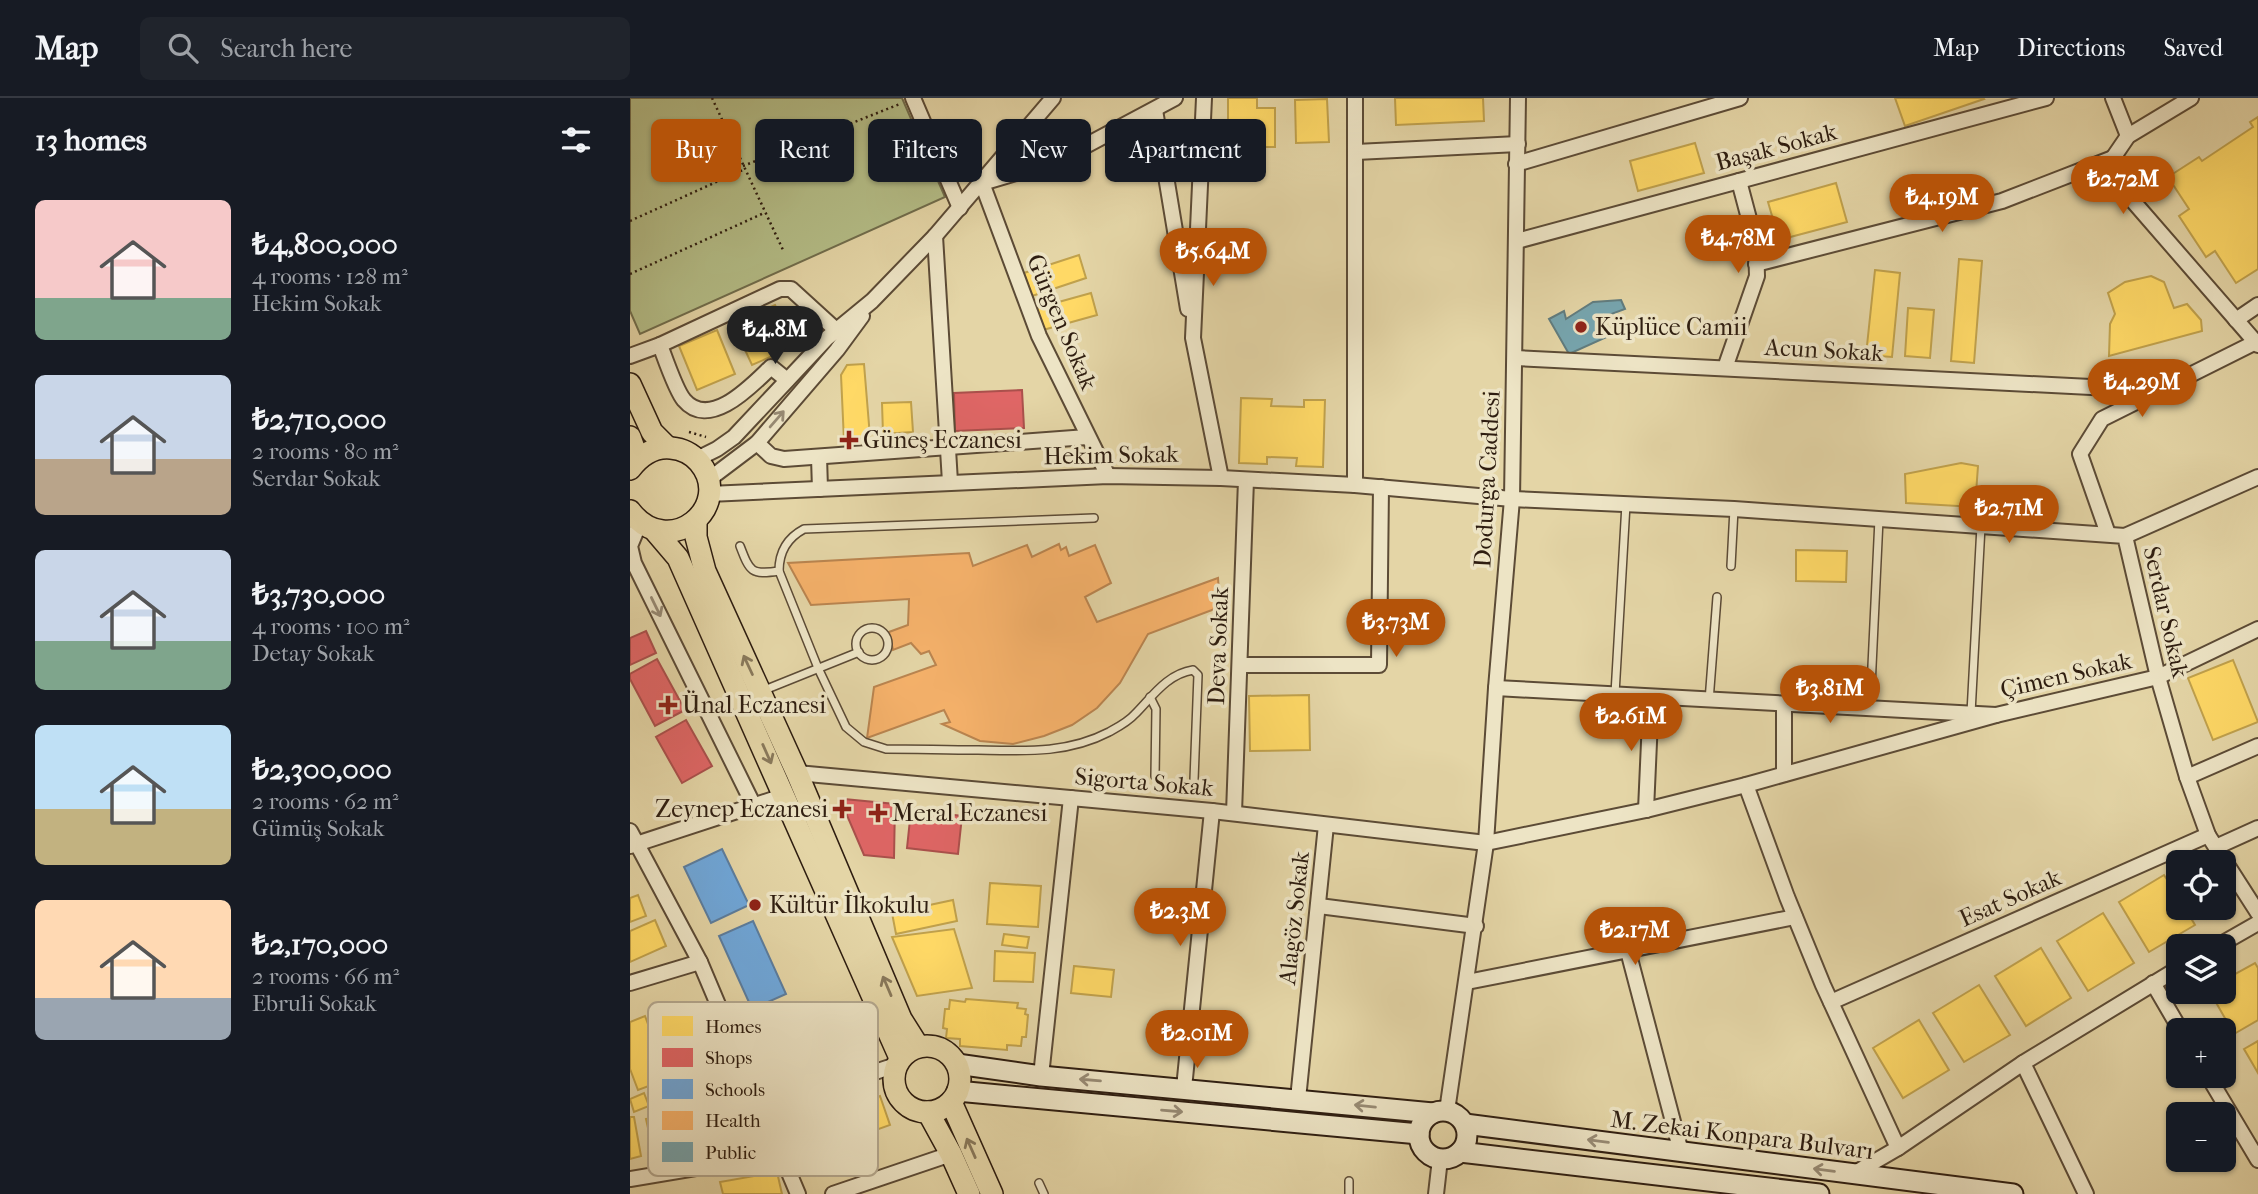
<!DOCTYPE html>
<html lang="en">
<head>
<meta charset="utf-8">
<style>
	:root { --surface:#171b24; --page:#20242c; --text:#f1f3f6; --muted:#9ea1a6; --line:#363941; --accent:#b45309 }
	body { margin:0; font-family:"IM FELL French Canon",serif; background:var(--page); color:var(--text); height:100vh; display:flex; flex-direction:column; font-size:26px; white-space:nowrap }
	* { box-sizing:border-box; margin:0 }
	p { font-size:23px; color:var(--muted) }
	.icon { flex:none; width:38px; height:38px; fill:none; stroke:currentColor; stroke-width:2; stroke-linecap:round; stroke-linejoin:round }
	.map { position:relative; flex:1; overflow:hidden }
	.drawer { display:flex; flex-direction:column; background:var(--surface); width:630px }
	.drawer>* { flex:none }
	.guide { position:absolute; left:21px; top:21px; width:665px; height:63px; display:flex; gap:14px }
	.buttons { position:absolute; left:1536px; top:752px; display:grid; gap:14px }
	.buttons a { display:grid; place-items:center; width:70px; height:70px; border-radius:10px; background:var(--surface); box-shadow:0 2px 5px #0004; font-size:35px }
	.price { position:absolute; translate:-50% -60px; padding:0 16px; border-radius:24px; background:var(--accent); color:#fff; font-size:23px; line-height:46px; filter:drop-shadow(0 2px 4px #0008) }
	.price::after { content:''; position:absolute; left:50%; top:42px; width:21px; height:16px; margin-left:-10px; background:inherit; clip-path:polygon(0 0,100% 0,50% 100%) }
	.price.active { background:#222; color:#fff }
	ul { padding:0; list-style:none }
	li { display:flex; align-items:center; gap:21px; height:175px; padding:0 35px }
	li span { display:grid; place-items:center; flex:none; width:196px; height:140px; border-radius:10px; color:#555 }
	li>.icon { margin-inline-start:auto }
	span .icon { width:84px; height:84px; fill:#fffc; stroke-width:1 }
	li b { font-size:30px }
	h2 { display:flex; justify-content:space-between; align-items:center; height:84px; padding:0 35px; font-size:30px }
	.pill { padding:0 24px; border-radius:10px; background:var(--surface); box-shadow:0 2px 5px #0004; font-size:24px; line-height:63px }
	.pill.active { background:var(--accent); color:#fff }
	header { display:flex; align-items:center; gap:42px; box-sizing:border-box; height:98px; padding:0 35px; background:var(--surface); border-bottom:2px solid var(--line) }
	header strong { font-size:33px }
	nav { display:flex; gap:38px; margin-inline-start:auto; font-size:24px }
	.search { width:490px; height:63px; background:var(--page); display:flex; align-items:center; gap:18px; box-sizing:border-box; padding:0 24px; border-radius:10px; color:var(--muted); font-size:26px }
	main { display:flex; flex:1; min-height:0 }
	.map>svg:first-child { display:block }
	.green { fill:#b4bd87; stroke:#716d4c; stroke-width:2 }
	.homes { fill:#ffd966; stroke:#c0a14c; stroke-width:2 }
	.shops { fill:#e06666; stroke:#ab504c; stroke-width:2 }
	.schools { fill:#6fa8dc; stroke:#5c7e9f; stroke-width:2 }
	.health { fill:#f6b26b; stroke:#ba8550; stroke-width:2 }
	.public { fill:#76a5af; stroke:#607c7f; stroke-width:2 }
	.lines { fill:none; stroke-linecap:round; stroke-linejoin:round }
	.lane-casing { stroke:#5c4b36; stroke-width:10 }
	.street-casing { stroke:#5c4b36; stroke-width:18 }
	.secondary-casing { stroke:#2e1d10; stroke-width:23 }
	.primary-casing { stroke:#2e1d10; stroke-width:24 }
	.path { stroke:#2e1d10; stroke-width:2.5; stroke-dasharray:2 3.5; stroke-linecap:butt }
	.lane { stroke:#ede4c5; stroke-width:7 }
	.street { stroke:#ede4c5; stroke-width:14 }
	.secondary { stroke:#ede4c5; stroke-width:19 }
	.primary { stroke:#e4d5a6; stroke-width:21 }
	.oneway { stroke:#978a74 }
	.oneway2 { stroke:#89795b }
	.poi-dot { fill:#8f2418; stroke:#ede4c5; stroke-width:2.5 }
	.labels { text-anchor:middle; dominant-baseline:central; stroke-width:7; stroke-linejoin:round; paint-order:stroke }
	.street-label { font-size:24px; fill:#2e1d10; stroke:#ede4c5 }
	.poi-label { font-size:24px; fill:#2e1d10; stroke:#ede4c5; text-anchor:start }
	.key { fill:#ede4c5; stroke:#b4a88f; stroke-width:2 }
	.key-label { font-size:19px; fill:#2e1d10 }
</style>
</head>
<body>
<header>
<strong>Map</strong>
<div class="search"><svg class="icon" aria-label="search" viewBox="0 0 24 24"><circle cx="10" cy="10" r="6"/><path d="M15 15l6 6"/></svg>Search here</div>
<nav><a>Map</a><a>Directions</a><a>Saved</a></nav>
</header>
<main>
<section class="drawer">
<h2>13 homes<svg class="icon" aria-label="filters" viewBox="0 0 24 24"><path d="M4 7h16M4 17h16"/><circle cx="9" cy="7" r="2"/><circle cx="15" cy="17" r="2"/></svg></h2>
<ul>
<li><span style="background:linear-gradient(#f6c9c9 70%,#7fa58c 0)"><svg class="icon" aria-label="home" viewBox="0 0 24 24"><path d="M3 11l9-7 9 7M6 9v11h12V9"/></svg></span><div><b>₺4,800,000</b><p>4 rooms · 128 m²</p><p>Hekim Sokak</p></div></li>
<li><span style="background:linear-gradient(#c9d6e8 60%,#b9a48a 0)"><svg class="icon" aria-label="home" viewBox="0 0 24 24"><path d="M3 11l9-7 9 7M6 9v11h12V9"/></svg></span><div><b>₺2,710,000</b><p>2 rooms · 80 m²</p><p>Serdar Sokak</p></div></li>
<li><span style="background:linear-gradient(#c9d6e8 65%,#7fa58c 0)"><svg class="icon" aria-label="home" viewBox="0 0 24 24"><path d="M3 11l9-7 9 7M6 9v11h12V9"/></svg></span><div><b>₺3,730,000</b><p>4 rooms · 100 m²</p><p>Detay Sokak</p></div></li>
<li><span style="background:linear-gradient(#bfe0f5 60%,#c2b280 0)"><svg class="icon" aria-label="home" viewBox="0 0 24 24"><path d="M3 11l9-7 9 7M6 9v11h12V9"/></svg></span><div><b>₺2,300,000</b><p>2 rooms · 62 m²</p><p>Gümüş Sokak</p></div></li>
<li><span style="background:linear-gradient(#ffd9b3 70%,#9aa5b1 0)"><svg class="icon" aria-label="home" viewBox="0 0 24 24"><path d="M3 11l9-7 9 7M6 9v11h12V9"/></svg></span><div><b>₺2,170,000</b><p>2 rooms · 66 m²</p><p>Ebruli Sokak</p></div></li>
</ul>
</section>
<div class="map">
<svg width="1628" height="1096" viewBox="0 0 1628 1096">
	<rect width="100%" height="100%" fill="#e4d5a6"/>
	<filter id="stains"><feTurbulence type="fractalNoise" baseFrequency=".00286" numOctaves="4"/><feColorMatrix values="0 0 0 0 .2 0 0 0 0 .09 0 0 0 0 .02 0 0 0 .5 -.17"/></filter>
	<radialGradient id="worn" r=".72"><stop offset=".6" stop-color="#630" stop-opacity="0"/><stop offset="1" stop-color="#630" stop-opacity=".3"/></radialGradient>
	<path class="green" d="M0,0H272L315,99L10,236L0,213Z"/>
	<g class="homes">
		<path d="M598,0H627V10H645V49H621V60H598Z"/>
		<path d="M765,0H853L854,23L766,27Z"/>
		<path d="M1265,0H1353L1354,1L1275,28Z"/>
		<path d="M697,1L699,44L666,45L665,2Z"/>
		<path d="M1628,19V171L1606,185L1585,153L1576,159L1549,118L1559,111L1538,79L1569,59L1572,63L1623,29L1620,24Z"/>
		<path d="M1065,45L1074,75L1008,93L1000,63Z"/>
		<path d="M1206,85L1217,124L1149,142L1138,104Z"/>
		<path d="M449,157L456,180L402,198L394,175Z"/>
		<path d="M1329,161L1352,163L1344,265L1321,263Z"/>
		<path d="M1245,172L1270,175L1262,259L1236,257Z"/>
		<path d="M1521,178L1534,184L1544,210L1557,206L1571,222L1572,233L1479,258L1480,226L1485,216L1478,195L1495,184Z"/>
		<path d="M461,195L467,217L413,232L407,210Z"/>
		<path d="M145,207L161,244L154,253L122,267L103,226Z"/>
		<path d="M1278,210L1304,212L1300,260L1275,258Z"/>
		<path d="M87,232L105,276L67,292L49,248Z"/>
		<path d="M234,266L240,339L214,343L211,277L217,267Z"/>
		<path d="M611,300L642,301L641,308L674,309V302H695L693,369L666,368L667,360L637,359V366L609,365Z"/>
		<path d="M281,304L283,334L253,336L252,305Z"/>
		<path d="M1331,365L1348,368L1345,409L1276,405L1275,376Z"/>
		<path d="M1166,452L1217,453L1216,484L1166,483Z"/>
		<path d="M1603,562L1628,624L1583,642L1558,580Z"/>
		<path d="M679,597L680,652L620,653L619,598Z"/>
		<path d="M1534,777L1549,800V810H1555L1565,827L1519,854L1489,804Z"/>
		<path d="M360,785L411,788L408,829L357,826Z"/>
		<path d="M8,797L16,818L0,824V800Z"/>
		<path d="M323,802L327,823L266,836L262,815Z"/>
		<path d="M1473,815L1504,865L1458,893L1427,843Z"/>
		<path d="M25,822L36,848L0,864V833Z"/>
		<path d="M324,831L342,890L287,898L262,839Z"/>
		<path d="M374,836L399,839L397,850L372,847Z"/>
		<path d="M1411,850L1441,900L1396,928L1365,878Z"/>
		<path d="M365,853L405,855L403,884L364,883Z"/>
		<path d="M1625,865L1628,870V922L1604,936L1580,894H1594V882Z"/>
		<path d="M444,868L484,872L481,899L441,895Z"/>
		<path d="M1349,887L1380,937L1334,964L1303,915Z"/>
		<path d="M336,901L388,905L387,910L396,911L395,916L398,917L396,939H392L391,948L377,947V952L330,948V941L316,940L317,931L313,930L315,911H319L320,902L335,904Z"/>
		<path d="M15,918L38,981L8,992L0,971V924Z"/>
		<path d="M1289,922L1319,972L1273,1000L1243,950Z"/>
		<path d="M1628,943V975L1614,951Z"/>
		<path d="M14,995L19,1008L4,1014L0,1001Z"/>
		<path d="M250,998L260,1027L232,1037L221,1007Z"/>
		<path d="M48,1014L56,1050L24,1057L16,1021Z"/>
		<path d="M0,1019H4L11,1058L0,1061Z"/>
		<path d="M147,1074L152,1096H93L90,1084Z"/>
	</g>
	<g class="shops">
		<path d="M392,292L394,330L325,333L324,295Z"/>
		<path d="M16,533L26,555L0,567V540Z"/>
		<path d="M27,561L55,612L25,628L0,581V576Z"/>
		<path d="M56,622L82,668L52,685L26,639Z"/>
		<path d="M214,701L265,706L264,760L234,757L216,715Z"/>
		<path d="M281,712L332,718L328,756L277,750Z"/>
	</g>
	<g class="schools">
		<path d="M92,751L119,807L81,825L54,769Z"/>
		<path d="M123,823L156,896L122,911L89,838Z"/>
	</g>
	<path class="health" d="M429,446L431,452L436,449L439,458L465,447L481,485L455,499L467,524L588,480L590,509L518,536L490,585L467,610L442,627L414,638L383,646L350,643L312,626L320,624L314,612L237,640L244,589L306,567L299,553L291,556L281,545L263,552L259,534L278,527L279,501L181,507L158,465L339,455L343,468L397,447L402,459Z"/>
	<path class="public" d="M991,202L995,211L973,219L981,237L939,256L919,221L934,213L936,221L963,204Z"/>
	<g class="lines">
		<g class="lane-casing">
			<g id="lane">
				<path d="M464,420L174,431C157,440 149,454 149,473L188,570L216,629L234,644L256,651C287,651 317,652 348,652C393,653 437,656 479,634C488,629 498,624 505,616C522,599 537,576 563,572L568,577L564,682"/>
				<path d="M110,448C120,474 121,477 149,473"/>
				<path d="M1101,468L1104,411"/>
				<circle cx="242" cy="546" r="16"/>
				<path d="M132,593L229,554"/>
				<path d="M985,596L996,406"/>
				<path d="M520,599L526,611L525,678"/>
				<path d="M1079,603L1087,499"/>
				<path d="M1240,610L1249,421"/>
				<path d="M1341,615L1351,428"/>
				<path d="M409,1085L414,1096"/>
				<path d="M719,1096V1083"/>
			</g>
		</g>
		<g class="street-casing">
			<g id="street">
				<path d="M283,0L330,110"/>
				<path d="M574,0L563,240L591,380"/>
				<path d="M725,0V387"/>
				<path d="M1483,0L1498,38"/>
				<path d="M1561,0L1498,38L1483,60L1489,87L1628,247"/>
				<path d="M525,12L558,211"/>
				<path d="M726,54L888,46"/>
				<path d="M886,66L1110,0"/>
				<path d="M305,138L320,384"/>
				<path d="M887,143L1416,0"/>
				<path d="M1126,166L1372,103L1483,60"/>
				<path d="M1606,222L1628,207"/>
				<path d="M30,247L150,191H161L206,232"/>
				<path d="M0,258L30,247C35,260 46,293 54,302C80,333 123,286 141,269L157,282"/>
				<path d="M886,260L1500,291L1527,295"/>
				<path d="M1095,270L1127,178L1126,147L1109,83"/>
				<path d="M127,345L141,358L154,361L457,339"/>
				<path d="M189,359L190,391"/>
				<path d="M67,361L87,351L104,339L197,240L242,203L305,138L423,0"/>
				<path d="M478,378L409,238L352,85L427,63L545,0"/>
				<path d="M78,382L127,345L207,252L232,218"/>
				<path d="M79,396L478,378L591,380L725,387L882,401L1104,411L1495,438L1528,579L1557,679L1578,737L1628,815"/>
				<path d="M10,424L0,448L4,465L124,708"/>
				<path d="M1478,436L1450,356L1472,321L1626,244"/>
				<path d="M1495,438L1628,379"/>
				<path d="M611,567H749L751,389"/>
				<path d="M866,590L1366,617L1528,579L1628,531"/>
				<path d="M1154,607V676"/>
				<path d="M167,675L582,713L856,745L1016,712L1116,687L1366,617"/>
				<path d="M1557,679L1628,648"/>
				<path d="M1116,687L1157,799L1193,887L1268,1050"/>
				<path d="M1016,712L1021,599"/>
				<path d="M604,715L616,382"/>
				<path d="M0,733L70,864L168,1096"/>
				<path d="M0,748L156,697"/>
				<path d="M1586,749L1628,730"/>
				<path d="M689,808L846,828"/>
				<path d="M1586,849L1628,825"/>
				<path d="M998,853L1051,1054"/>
				<path d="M837,884L1165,819"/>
				<path d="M0,885L70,864"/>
				<path d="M1523,885L1551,933"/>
				<path d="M1201,904L1578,737"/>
				<path d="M1393,965L1549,870"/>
				<path d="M411,978L441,700"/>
				<path d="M1578,978L1628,1062"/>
				<path d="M554,990L582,713"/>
				<path d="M668,1001L696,727"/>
				<path d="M131,1012L266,967"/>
				<path d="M817,1013L856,745L866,590L882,401L888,0"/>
				<path d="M1225,1075L1268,1050L1393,965L1456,1096"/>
				<path d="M0,1081L150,1056"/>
				<path d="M203,1096L321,1056"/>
				<path d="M806,1096L810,1061"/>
			</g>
		</g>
		<g class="secondary-casing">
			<g id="secondary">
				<path d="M327,966L411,978L803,1015"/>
				<path d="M327,993L789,1036"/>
				<circle cx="813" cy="1037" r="24"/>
				<path d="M835,1026L1383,1096"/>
				<path d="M830,1054L1189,1096"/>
			</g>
		</g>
		<g class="primary-casing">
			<g id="primary">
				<path d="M0,286L22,334L37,349"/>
				<path d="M0,339L8,361"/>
				<path d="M0,371C10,358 23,348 41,350C52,351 62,356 69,364C106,408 39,464 0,413"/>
				<path d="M66,423V439L75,473L167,675L271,921L288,948"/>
				<path d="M25,433L48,460L270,960"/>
				<circle cx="297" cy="981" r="33"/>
				<path d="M321,1004L362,1096"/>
				<path d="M298,1014L321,1056L339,1096"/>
			</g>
		</g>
		<g class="path">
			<path d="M82,0L153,152"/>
			<path d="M113,68L270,6"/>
			<path d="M0,123L115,71"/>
			<path d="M0,176L134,115"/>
			<path d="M59,334L76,339"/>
		</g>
		<use href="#lane" class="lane"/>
		<use href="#street" class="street"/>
		<use href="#secondary" class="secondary"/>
		<use href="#primary" class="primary"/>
	</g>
	<defs><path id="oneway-shaft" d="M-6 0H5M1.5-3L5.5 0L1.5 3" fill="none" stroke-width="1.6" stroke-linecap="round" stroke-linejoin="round" transform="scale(1.75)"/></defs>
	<g class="oneway">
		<use href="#oneway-shaft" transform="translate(147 321) rotate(-49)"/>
		<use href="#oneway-shaft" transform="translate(26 509) rotate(64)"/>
		<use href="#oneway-shaft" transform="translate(460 982) rotate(-175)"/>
		<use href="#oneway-shaft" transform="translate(735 1008) rotate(-174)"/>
		<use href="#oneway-shaft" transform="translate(542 1013) rotate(5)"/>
		<use href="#oneway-shaft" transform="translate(968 1043) rotate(-173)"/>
		<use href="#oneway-shaft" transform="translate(1194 1072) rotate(-173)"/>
	</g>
	<g class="oneway2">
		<use href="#oneway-shaft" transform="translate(118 567) rotate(-115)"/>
		<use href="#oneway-shaft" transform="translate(137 656) rotate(66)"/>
		<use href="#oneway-shaft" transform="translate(257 888) rotate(-113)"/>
		<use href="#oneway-shaft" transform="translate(341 1050) rotate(-114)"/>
	</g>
	<g class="poi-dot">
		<circle cx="951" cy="229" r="7"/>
		<path d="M215.5 331.5h7v7h7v7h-7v7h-7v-7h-7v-7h7z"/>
		<path d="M34.5 596.5h7v7h7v7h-7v7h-7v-7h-7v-7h7z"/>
		<path d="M208.5 700.5h7v7h7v7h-7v7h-7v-7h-7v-7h7z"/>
		<path d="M244.5 704.5h7v7h7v7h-7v7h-7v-7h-7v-7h7z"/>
		<circle cx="125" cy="807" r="7"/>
	</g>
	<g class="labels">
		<g class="street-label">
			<text transform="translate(1146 49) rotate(-15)">Başak Sokak</text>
			<text transform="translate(432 224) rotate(67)">Gürgen Sokak</text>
			<text transform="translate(1194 252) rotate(3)">Acun Sokak</text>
			<text transform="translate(481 357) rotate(-1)">Hekim Sokak</text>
			<text transform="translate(857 381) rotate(-87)">Dodurga Caddesi</text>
			<text transform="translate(1536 514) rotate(77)">Serdar Sokak</text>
			<text transform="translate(588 548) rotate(-88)">Deva Sokak</text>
			<text transform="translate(1436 577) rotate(-13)">Çimen Sokak</text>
			<text transform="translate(514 684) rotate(5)">Sigorta Sokak</text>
			<text transform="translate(1380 800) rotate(-24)">Esat Sokak</text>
			<text transform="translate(664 820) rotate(-84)">Alagöz Sokak</text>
			<text transform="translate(1112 1037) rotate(7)">M. Zekai Konpara Bulvarı</text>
		</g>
		<g class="poi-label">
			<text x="965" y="229">Küplüce Camii</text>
			<text x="233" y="342">Güneş Eczanesi</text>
			<text x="52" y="607">Ünal Eczanesi</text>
			<text x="198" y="711" text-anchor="end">Zeynep Eczanesi</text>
			<text x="262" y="715">Meral Eczanesi</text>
			<text x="139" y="807">Kültür İlkokulu</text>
		</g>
	</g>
	<rect x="18" y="904" width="230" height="174" rx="10" class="key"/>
	<rect x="32" y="918" width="31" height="20" fill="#ffd966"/>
	<rect x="32" y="950" width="31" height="19" fill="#e06666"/>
	<rect x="32" y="981" width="31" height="20" fill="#6fa8dc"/>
	<rect x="32" y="1013" width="31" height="19" fill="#f6b26b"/>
	<rect x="32" y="1044" width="31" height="20" fill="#76a5af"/>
	<g class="key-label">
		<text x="75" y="935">Homes</text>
		<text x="75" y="966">Shops</text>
		<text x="75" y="998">Schools</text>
		<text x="75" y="1029">Health</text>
		<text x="75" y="1061">Public</text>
	</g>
	<rect width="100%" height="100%" filter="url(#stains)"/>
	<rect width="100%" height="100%" fill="url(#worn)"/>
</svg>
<div class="buttons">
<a><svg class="icon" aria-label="locate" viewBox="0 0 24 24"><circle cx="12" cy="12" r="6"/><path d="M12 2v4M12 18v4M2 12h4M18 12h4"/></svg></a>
<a><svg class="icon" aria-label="layers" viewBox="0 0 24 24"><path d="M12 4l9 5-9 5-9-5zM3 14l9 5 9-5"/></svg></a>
<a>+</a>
<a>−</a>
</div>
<b class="price" style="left:1493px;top:118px">₺2.72M</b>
<b class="price" style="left:1312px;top:136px">₺4.19M</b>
<b class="price" style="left:1108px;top:177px">₺4.78M</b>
<b class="price" style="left:583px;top:190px">₺5.64M</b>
<b class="price active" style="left:145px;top:268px">₺4.8M</b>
<b class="price" style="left:1512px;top:321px">₺4.29M</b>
<b class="price" style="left:1379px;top:447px">₺2.71M</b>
<b class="price" style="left:766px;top:561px">₺3.73M</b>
<b class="price" style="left:1200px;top:627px">₺3.81M</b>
<b class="price" style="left:1001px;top:655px">₺2.61M</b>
<b class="price" style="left:550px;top:850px">₺2.3M</b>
<b class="price" style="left:1005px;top:869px">₺2.17M</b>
<b class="price" style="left:567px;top:972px">₺2.01M</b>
<div class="guide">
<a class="pill active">Buy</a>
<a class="pill">Rent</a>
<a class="pill">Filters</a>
<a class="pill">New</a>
<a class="pill">Apartment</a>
</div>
</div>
</main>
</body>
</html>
